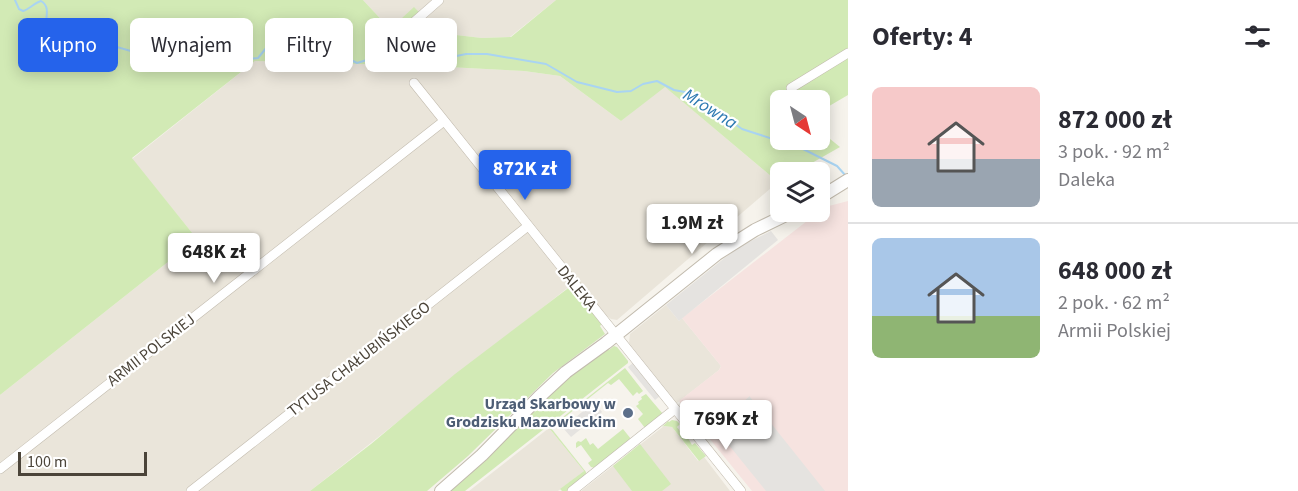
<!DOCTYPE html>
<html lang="pl">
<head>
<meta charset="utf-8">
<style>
	:root { --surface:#fff; --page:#f2f2f3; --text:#2b2b33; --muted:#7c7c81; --line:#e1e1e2; --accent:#2563eb }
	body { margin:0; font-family:"Source Sans 3",sans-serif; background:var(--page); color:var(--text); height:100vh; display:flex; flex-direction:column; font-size:22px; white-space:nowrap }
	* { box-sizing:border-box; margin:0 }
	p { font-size:20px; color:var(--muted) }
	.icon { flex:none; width:33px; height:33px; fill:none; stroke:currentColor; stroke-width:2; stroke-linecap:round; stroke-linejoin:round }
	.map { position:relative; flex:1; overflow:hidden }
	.details { display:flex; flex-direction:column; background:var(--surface); width:450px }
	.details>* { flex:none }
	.hud { position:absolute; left:18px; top:18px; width:570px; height:54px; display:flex; gap:12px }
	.needle { width:39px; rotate:144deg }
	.fabs { position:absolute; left:770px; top:90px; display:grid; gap:12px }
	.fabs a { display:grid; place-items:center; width:60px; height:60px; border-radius:9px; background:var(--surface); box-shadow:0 3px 15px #0003; font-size:30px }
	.scale { position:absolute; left:18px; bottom:15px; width:129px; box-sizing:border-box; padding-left:6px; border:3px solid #4b4439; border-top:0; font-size:16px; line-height:21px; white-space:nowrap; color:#4b4439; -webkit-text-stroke:4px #fff; paint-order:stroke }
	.price { position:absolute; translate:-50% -51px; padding:0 14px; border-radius:6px; background:#fff; color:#222; font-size:20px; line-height:39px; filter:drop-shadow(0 2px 3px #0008) }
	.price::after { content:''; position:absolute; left:50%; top:36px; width:18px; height:14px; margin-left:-9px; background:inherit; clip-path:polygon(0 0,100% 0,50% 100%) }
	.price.active { background:var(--accent); color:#fff }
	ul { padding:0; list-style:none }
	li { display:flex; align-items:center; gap:18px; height:150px; padding:0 24px }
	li+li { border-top:2px solid var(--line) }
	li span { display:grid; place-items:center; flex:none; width:168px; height:120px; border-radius:9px; color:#555 }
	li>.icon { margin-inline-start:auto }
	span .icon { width:72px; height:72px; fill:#fffc; stroke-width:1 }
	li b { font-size:26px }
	h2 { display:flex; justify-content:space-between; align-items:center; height:72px; padding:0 24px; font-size:26px }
	.pill { padding:0 21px; border-radius:9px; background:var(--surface); box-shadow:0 3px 15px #0003; font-size:21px; line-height:54px }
	.pill.active { background:var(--accent); color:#fff }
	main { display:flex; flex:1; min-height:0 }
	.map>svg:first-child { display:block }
	.residential { fill:#eae5da }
	.medical { fill:#f6e3e0 }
	.green { fill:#d2eab5 }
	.parking { fill:#e5e3e0 }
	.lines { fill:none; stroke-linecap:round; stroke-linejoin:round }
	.stream { stroke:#a9d4f2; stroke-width:2 }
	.minor-casing { stroke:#c2bbae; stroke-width:10 }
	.tertiary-casing { stroke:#c2bbae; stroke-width:14 }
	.minor { stroke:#fff; stroke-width:9 }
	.tertiary { stroke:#fff; stroke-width:12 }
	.service-dot { fill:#5c6f8a; stroke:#fff; stroke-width:2 }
	.labels { text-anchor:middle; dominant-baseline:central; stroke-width:4.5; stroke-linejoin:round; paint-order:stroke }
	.street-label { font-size:16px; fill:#4b4439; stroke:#fff }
	.service-label { font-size:16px; font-weight:bold; fill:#4e5e75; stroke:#fff; text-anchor:end }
	.water-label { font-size:18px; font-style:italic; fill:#2e7ab2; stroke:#fff }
</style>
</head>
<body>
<main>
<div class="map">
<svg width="848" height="491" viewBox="0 0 848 491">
	<rect width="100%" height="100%" fill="#f6f3ec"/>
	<g class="residential">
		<path d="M363,0H556L510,37L482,38L439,33L422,17L390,29Z"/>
		<path d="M255,61L428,66L524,71L560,76L621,121L664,86L778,182L617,320L611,319L570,286L310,491H0V395L197,239L132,159Z"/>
		<path d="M666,305L679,321L682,318L721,366L719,370L677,403L629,343L630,334Z"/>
		<path d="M664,426L672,427L698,461L704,457L730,491H581Z"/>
		<path d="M549,428L584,471L558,491H469Z"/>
	</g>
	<path class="medical" d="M848,201V491H752L679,401L719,370L721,366L682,318L825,207Z"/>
	<g class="green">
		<path d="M0,0H363L390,29L414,7L439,33L482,38L511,37L556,0H848V95L819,112V100H780V140H819V130L840,147L796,172H780V181L778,182L665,87L621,121L560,76L524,71L428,66L255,61L132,158L197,239L0,395Z"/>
		<path d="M571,286L602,324L600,326L605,334L553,373L468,456L427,491H310L371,444L455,374Z"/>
		<path d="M614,346L617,347L628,361V363L465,491H448L553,390L607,348L609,350Z"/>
		<path d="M625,368L643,391L639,394L637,392L633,396L619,379L611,385L608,383L551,428L586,472V474L567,491H562L560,489L584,471L549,428Z"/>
		<path d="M646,394L663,414L645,428L638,419L643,414L636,406L639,404L638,402L642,399L641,397Z"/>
		<path d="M672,420L677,421L680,424L677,427L685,438L689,435L690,437L688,438L692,445L695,443L706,456L699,461L672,427L664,426L662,427L668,421L669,422Z"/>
		<path d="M623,429L631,439L595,468L591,467L588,463L592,460L581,445L576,448V443L578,441L581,442L586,438L590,445L593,443L598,449Z"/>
		<path d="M640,444L671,484L662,491H632L613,466Z"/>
	</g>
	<g class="parking">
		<path d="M771,231L778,240L679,321L666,305L737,248Z"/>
		<path d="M633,363L660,396L655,400L628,367Z"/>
		<path d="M750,396V397L825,491H766L711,423L736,404L738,406Z"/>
		<path d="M594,402L602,412L571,437L563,428Z"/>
	</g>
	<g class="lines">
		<path class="stream" d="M15,0L19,9L23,11C30,9 34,3 41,1C56,10 35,27 57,40L60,39C61,30 55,26 62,19C70,19 82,24 86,32C87,34 86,40 86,43C92,50 102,45 110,45L162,60L174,62L199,59L203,61L205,67C230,77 225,61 243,58C247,58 253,59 258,58L267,47L271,46L274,49L277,59L284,63L296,47L299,46C307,49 317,58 320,66C330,69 334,55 346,54L353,61L357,63L396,51L399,53L402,63L405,65L409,66L466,54H487L546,64L577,82L617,92L631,91L643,84L657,81L674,90L690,93L696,96L742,129L801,148L837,166L846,176"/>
		<g class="minor-casing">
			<g id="minor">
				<path d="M397,37L439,0"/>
				<path d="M414,83L741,491"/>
				<path d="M791,88L848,53"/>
				<path d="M0,469L444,121"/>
				<path d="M191,491L528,226"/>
				<path d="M572,491L675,409"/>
			</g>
		</g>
		<g class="tertiary-casing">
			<g id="tertiary">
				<path d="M819,198L848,180"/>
				<path d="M441,491L482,455L539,397L566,372L606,343L717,254L755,230L792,212"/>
			</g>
		</g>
		<use href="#minor" class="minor"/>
		<use href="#tertiary" class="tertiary"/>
	</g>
	<circle class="service-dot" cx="628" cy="413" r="6"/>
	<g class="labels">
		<g class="street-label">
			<text transform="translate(577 288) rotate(51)">DALEKA</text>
			<text transform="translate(151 350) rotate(-38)">ARMII POLSKIEJ</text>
			<text transform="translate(359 359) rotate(-38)">TYTUSA CHAŁUBIŃSKIEGO</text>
		</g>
		<g class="service-label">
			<text x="616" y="404">Urząd Skarbowy w<tspan x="616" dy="18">Grodzisku Mazowieckim</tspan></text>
		</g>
		<g class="water-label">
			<text transform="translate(710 109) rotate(32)">Mrowna</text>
		</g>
	</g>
</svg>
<div class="fabs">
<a><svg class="needle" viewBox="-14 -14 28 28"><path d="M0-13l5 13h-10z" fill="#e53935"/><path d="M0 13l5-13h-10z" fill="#7c7c81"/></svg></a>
<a><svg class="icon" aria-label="layers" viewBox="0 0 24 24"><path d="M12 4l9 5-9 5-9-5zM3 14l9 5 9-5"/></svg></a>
</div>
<div class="scale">100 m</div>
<b class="price active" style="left:525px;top:201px">872K zł</b>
<b class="price" style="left:692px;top:255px">1.9M zł</b>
<b class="price" style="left:214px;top:284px">648K zł</b>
<b class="price" style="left:726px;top:451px">769K zł</b>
<div class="hud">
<a class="pill active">Kupno</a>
<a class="pill">Wynajem</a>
<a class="pill">Filtry</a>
<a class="pill">Nowe</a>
</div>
</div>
<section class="details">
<h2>Oferty: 4<svg class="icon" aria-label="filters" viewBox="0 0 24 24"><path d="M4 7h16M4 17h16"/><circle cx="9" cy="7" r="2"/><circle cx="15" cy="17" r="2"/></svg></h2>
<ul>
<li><span style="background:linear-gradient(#f6c9c9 60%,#9aa5b1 0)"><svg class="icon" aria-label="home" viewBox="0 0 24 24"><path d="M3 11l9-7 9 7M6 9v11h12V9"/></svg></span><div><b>872 000 zł</b><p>3 pok. · 92 m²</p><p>Daleka</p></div></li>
<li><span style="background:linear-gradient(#a9c7e8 65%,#8fb573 0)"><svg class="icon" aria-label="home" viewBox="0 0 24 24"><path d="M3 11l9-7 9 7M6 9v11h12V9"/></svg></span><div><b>648 000 zł</b><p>2 pok. · 62 m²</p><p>Armii Polskiej</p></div></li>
</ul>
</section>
</main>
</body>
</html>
